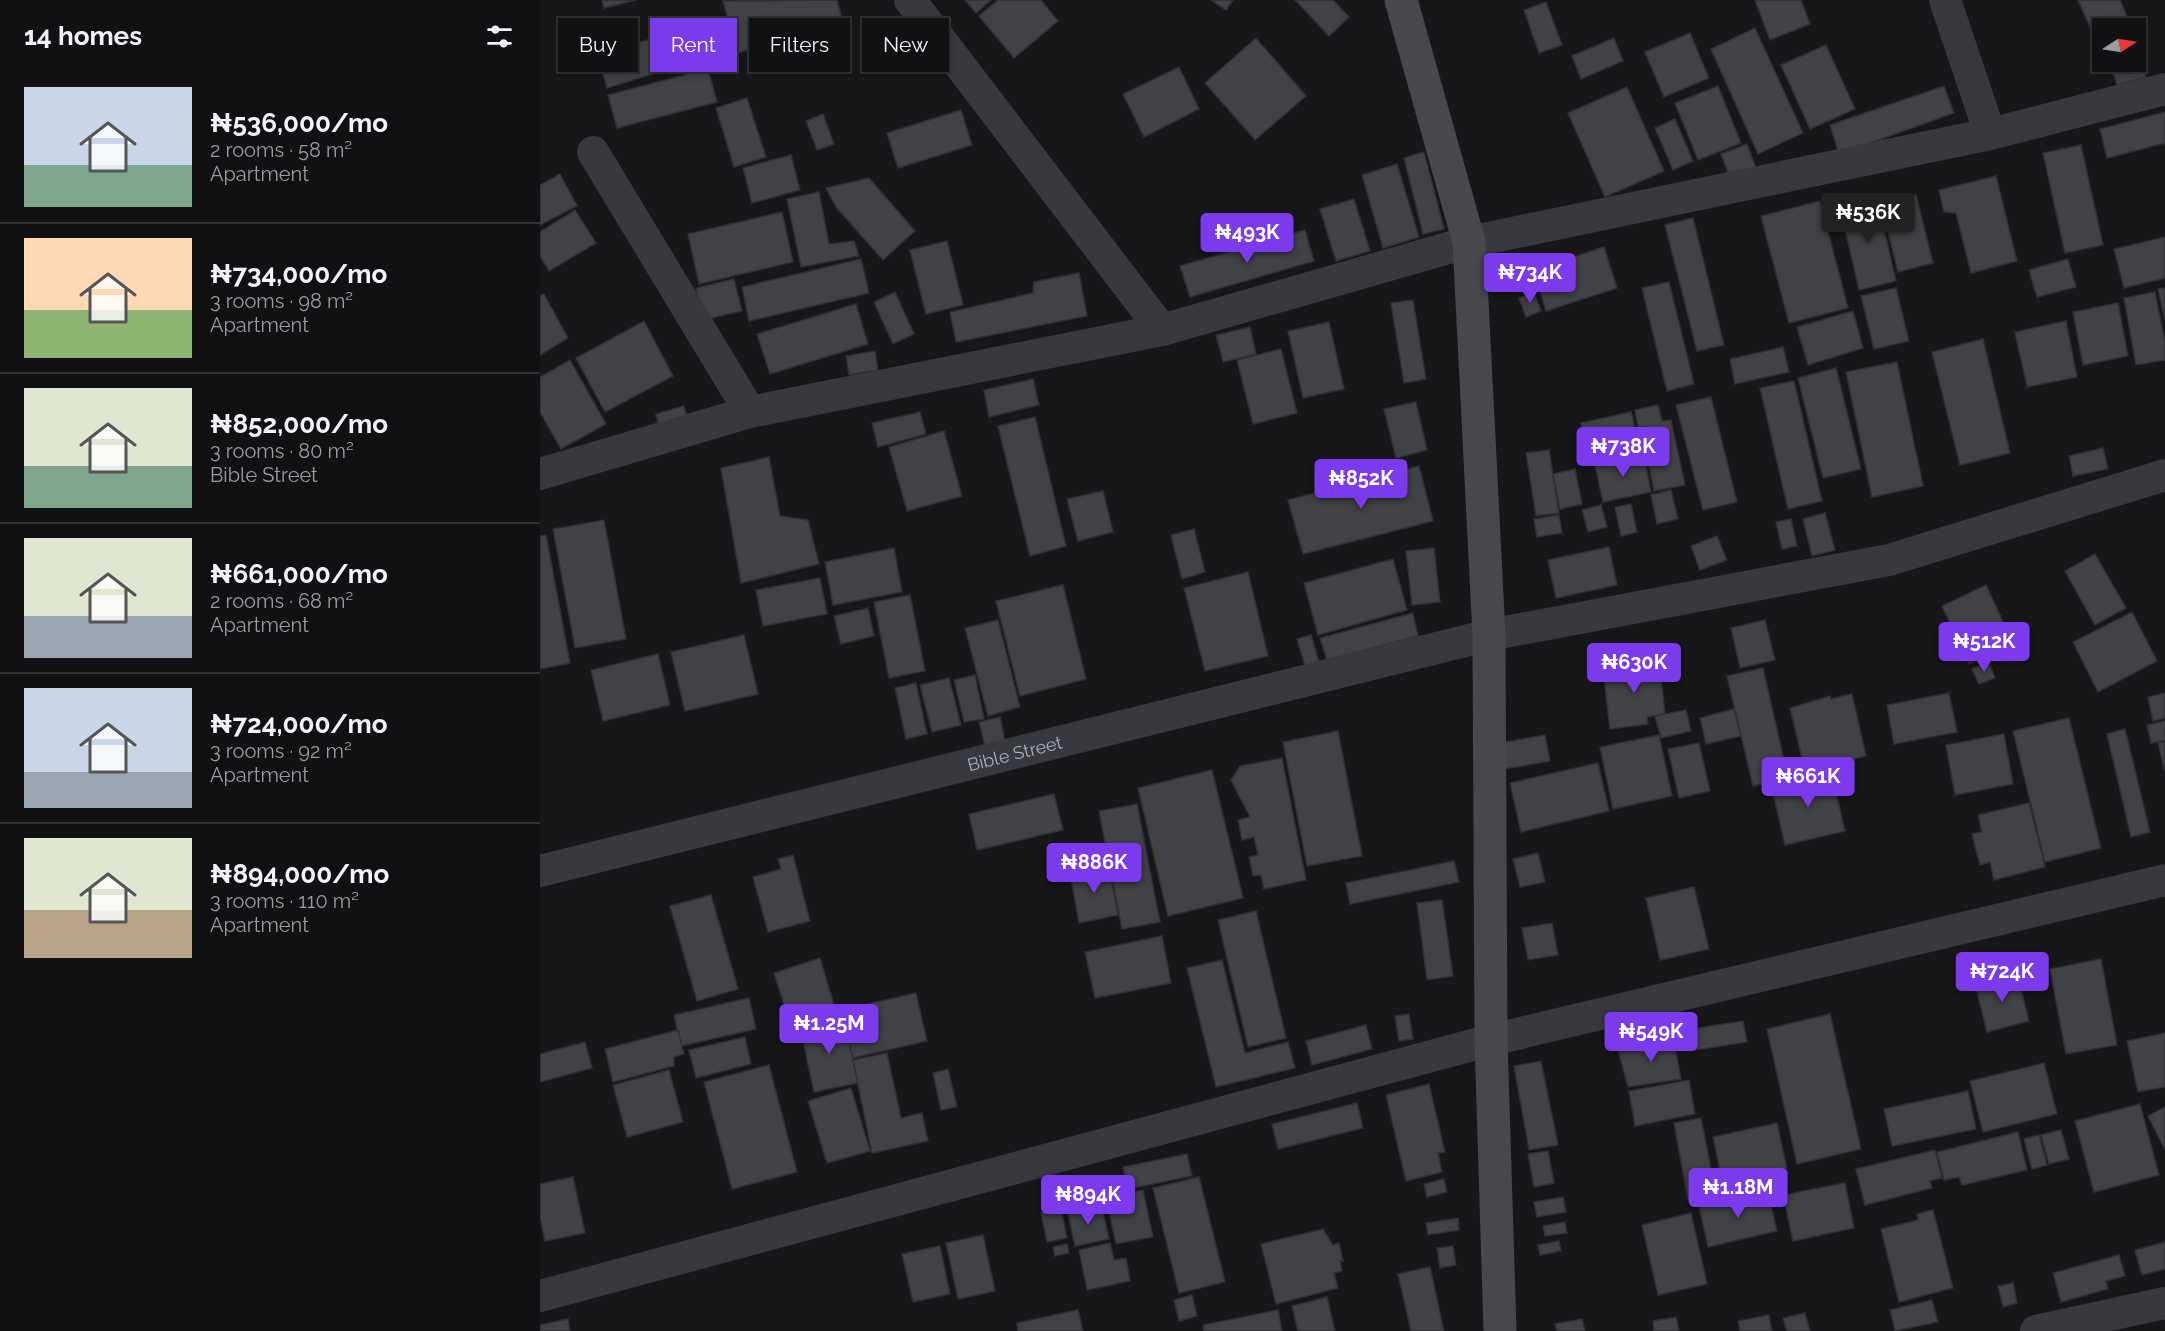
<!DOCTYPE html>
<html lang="en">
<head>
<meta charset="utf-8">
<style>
	:root { --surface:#111113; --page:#1a1a1c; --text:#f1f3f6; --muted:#9c9da0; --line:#303133; --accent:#7c3aed }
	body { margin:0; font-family:Raleway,sans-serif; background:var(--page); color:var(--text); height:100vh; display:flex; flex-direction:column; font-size:22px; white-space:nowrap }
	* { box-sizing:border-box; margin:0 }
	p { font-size:20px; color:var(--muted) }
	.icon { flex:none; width:33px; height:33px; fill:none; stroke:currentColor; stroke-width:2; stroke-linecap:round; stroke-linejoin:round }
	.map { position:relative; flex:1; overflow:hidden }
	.side { display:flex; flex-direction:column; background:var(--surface); width:540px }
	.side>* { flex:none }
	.banner { position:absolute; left:18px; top:18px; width:570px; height:54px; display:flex; gap:12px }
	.needle { width:39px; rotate:78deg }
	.buttons { position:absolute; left:1552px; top:18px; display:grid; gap:12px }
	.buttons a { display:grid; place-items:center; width:54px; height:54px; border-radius:0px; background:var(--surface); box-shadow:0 3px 9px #0003,0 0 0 2px var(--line); font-size:30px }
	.price { position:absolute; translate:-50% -51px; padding:0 14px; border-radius:6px; background:var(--accent); color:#fff; font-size:20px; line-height:39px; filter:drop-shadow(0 2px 3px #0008) }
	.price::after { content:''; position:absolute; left:50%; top:36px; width:18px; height:14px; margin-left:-9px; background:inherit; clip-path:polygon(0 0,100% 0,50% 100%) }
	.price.current { background:#222; color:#fff }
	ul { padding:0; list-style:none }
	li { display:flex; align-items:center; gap:18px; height:150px; padding:0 24px }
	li+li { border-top:2px solid var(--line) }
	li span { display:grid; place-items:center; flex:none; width:168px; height:120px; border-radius:0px; color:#555 }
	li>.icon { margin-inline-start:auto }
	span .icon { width:72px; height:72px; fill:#fffc; stroke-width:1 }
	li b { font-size:26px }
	h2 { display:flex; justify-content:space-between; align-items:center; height:72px; padding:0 24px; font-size:26px }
	.chip { padding:0 21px; border-radius:0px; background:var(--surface); box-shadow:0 3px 9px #0003,0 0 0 2px var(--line); font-size:21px; line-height:54px }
	.chip.current { background:var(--accent); color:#fff }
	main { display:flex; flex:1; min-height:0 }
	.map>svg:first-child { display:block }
	.building { fill:#414246; stroke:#313135; stroke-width:1.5 }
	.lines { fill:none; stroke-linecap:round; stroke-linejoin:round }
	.street { stroke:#38393e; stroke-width:32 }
	.secondary { stroke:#46484e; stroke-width:33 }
	.labels { text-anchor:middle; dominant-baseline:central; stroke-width:5; stroke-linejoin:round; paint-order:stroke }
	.street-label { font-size:18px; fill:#a9aeb9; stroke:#121214 }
</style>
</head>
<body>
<main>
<section class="side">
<h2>14 homes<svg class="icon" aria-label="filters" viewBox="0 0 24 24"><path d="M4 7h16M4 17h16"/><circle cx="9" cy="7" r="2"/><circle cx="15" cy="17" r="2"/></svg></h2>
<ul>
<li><span style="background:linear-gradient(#c9d6e8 65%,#7fa58c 0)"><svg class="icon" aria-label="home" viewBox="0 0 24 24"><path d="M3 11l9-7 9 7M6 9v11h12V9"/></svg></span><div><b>₦536,000/mo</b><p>2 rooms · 58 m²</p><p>Apartment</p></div></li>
<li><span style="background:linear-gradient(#ffd9b3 60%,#8fb573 0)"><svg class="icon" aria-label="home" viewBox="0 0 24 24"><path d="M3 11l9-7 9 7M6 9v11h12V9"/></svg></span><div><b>₦734,000/mo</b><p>3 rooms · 98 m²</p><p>Apartment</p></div></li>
<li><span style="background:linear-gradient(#dfe7d0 65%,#7fa58c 0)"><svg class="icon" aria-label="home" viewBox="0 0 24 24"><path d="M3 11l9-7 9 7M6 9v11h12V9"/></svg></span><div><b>₦852,000/mo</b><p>3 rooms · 80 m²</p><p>Bible Street</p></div></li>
<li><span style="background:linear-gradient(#dfe7d0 65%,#9aa5b1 0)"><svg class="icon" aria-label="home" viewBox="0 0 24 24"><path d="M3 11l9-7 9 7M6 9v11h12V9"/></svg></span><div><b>₦661,000/mo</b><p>2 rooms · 68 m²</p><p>Apartment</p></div></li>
<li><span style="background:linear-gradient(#c9d6e8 70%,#9aa5b1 0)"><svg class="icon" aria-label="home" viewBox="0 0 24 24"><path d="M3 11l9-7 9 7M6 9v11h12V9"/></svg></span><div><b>₦724,000/mo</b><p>3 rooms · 92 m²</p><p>Apartment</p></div></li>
<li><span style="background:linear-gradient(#dfe7d0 60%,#b9a48a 0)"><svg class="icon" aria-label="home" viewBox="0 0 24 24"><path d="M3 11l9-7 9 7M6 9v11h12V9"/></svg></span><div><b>₦894,000/mo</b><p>3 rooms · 110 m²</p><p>Apartment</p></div></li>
</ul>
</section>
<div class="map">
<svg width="1625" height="1331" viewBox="0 0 1625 1331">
	<rect width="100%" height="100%" fill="#171719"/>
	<g class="building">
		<path d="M62,0H96L64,8Z"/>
		<path d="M297,0L303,23L197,53L183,1Z"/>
		<path d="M425,0H451L436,13Z"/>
		<path d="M458,0H501L518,21L474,58L439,16Z"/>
		<path d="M671,0H693L686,10Z"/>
		<path d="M755,0H793L809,17L789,36Z"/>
		<path d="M1215,0H1261L1270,24L1230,40Z"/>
		<path d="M1538,0H1580L1592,28H1563V49L1560,50Z"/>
		<path d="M1006,2L1022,45L999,53L984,10Z"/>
		<path d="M1215,28L1263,133L1218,154L1171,49Z"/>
		<path d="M144,29L154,61L67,88L60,64L74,60L71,51Z"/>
		<path d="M1150,33L1169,78L1124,97L1105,52Z"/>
		<path d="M716,38L766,96L715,140L665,83Z"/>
		<path d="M1074,38L1083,61L1041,79L1032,56Z"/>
		<path d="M1286,45L1315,109L1270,129L1241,65Z"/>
		<path d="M1598,48L1606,77L1577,85L1570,62H1596Z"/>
		<path d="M639,67L659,109L604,137L583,94Z"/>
		<path d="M168,69L177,102L77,128L68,95Z"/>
		<path d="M1178,86L1201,143L1158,160L1135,103Z"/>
		<path d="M1404,86L1414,113L1299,154L1290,125Z"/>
		<path d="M1087,87L1124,171L1065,197L1028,113Z"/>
		<path d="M207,98L226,157L194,167L176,108Z"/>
		<path d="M421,110L432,145L358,168L347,133Z"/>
		<path d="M1625,112V143L1567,158L1560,129Z"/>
		<path d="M283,114L294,144L277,150L266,121Z"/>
		<path d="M1135,119L1153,161L1133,170L1115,128Z"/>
		<path d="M1207,144L1216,168L1190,178L1181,154Z"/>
		<path d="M1541,145L1563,245L1525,253L1503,153Z"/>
		<path d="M884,152L904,229L883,234L864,158Z"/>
		<path d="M251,155L260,190L212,203L203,168Z"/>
		<path d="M857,164L879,237L843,248L822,175Z"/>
		<path d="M20,174L37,206L0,225V185Z"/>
		<path d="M1456,176L1477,261L1431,273L1416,213L1404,212L1399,190Z"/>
		<path d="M329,178L375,231L343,260L296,207L286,188Z"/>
		<path d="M279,192L289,244L314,241L319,256L261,267L247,199Z"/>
		<path d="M1376,195L1393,263L1358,272L1341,204Z"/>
		<path d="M814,199L830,251L796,261L780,209Z"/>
		<path d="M1337,199L1356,281L1319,290L1300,207Z"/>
		<path d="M1280,201L1308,308L1249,323L1221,216Z"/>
		<path d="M35,210L56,243L9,271L0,256V232Z"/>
		<path d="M242,212L253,262L159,284L148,234Z"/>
		<path d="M1153,218L1184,345L1157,351L1125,225Z"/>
		<path d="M765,230L774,261L650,297L640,266Z"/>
		<path d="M1625,237V278L1584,288L1574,249Z"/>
		<path d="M407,241L423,305L386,314L370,250Z"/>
		<path d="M1064,247L1077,288L1006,311L994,270Z"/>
		<path d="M321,259L329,293L209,321L202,287Z"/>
		<path d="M1528,259L1536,287L1497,297L1489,270Z"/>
		<path d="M539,273L547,316L416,342L410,312L493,293L494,282Z"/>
		<path d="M194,279L202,311L163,320L156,288Z"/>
		<path d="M1129,282L1154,384L1127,391L1102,288Z"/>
		<path d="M1356,288L1369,341L1334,349L1321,296Z"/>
		<path d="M1625,288V320L1618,289Z"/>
		<path d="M355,292L374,334L353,344L334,302Z"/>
		<path d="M994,292L1001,311L986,317L979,298Z"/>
		<path d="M1615,292L1625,343V360L1596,365L1584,298Z"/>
		<path d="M4,294L28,338L0,355V296Z"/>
		<path d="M873,300L886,379L864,383L851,303Z"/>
		<path d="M1578,303L1588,356L1543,365L1533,312Z"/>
		<path d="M316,304L328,344L230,374L217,334Z"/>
		<path d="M1313,311L1323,348L1268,365L1257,327Z"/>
		<path d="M104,321L133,376L65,412L36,358Z"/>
		<path d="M1526,321L1537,377L1487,387L1475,332Z"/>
		<path d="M789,322L804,389L763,398L748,331Z"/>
		<path d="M710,327L716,354L683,362L676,335Z"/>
		<path d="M1443,339L1470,453L1420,465L1392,352Z"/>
		<path d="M1243,347L1249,372L1195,384L1190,359Z"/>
		<path d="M741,349L757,413L713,424L697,360Z"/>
		<path d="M335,351L338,370L309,375L306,356Z"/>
		<path d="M30,360L66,424L21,449L0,412V377Z"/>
		<path d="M1357,362L1383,486L1332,497L1306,372Z"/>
		<path d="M1296,368L1321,469L1283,478L1258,378Z"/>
		<path d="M493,379L499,405L449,417L444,390Z"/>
		<path d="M1254,381L1282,501L1248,509L1220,388Z"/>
		<path d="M1171,397L1197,502L1163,510L1136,405Z"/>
		<path d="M876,402L887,450L856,458L844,409Z"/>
		<path d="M1118,405L1122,421L1131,420L1145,485L1114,491L1105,446L1114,443L1110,428L1098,427L1095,410Z"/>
		<path d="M144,406L149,424L120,432L116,414Z"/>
		<path d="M380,412L386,434L338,447L332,423Z"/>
		<path d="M1091,412L1097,436L1047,447L1041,423Z"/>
		<path d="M495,417L526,546L490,556L458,426Z"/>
		<path d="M404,431L422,496L367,511L349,447Z"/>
		<path d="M1563,448L1568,469L1533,476L1529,456Z"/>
		<path d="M1009,450L1019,513L996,516L986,453Z"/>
		<path d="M1104,455L1111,492L1063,502L1055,465Z"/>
		<path d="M229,457L240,516L268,520L279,564L201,583L181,468Z"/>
		<path d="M879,466L893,521L763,554L748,500Z"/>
		<path d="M1035,469L1042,504L1020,509L1013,474Z"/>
		<path d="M1131,490L1138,519L1117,524L1111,495Z"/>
		<path d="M563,491L573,532L538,541L527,499Z"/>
		<path d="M1091,504L1097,532L1081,536L1075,507Z"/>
		<path d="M1061,505L1067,527L1048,532L1042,510Z"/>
		<path d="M1285,513L1295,550L1272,556L1263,519Z"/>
		<path d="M1019,515L1022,533L997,537L994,519Z"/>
		<path d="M1251,519L1257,546L1242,549L1236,522Z"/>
		<path d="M64,520L86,639L35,648L13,529Z"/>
		<path d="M654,529L665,572L642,579L631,535Z"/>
		<path d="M6,535L30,663L0,669V536Z"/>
		<path d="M1177,536L1187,560L1160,570L1151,546Z"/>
		<path d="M1069,547L1077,585L1016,598L1008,560Z"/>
		<path d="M354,548L362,592L293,605L285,562Z"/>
		<path d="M894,548L900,602L872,605L866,551Z"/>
		<path d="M1555,554L1586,608L1555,625L1525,571Z"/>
		<path d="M853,559L867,610L778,635L764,583Z"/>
		<path d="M708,572L728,656L665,671L644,588Z"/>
		<path d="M280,578L287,614L223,626L216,590Z"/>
		<path d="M523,585L546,679L480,696L456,601Z"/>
		<path d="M1446,585L1473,643L1429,664L1402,606Z"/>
		<path d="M370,595L385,671L349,678L334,602Z"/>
		<path d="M328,608L334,636L301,644L294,616Z"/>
		<path d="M1592,612L1617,661L1558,692L1533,642Z"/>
		<path d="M873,613L878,636L787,660L780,638Z"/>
		<path d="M458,620L480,707L448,716L425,628Z"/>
		<path d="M1225,620L1235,660L1200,668L1191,628Z"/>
		<path d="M204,635L218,694L145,711L131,652Z"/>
		<path d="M771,635L781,668L767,673L757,639Z"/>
		<path d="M118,654L130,705L63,721L51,670Z"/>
		<path d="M1119,659L1125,714L1107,717L1108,724L1070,729L1063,670Z"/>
		<path d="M1449,662L1455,678L1439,684L1432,669Z"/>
		<path d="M1223,668L1248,778L1213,786L1187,676Z"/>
		<path d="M435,675L444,719L424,722L414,680Z"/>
		<path d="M409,678L421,725L392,732L380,685Z"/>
		<path d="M376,683L387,734L366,739L355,688Z"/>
		<path d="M1409,693L1417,732L1354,744L1347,705Z"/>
		<path d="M1625,693V718L1613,721L1608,697Z"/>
		<path d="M1312,694L1326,756L1265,771L1250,708L1290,696L1291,699Z"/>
		<path d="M1194,709L1201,736L1166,744L1160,718Z"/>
		<path d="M1146,710L1151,731L1121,738L1115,716Z"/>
		<path d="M460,717L465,741L445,746L439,722Z"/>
		<path d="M1529,718L1561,848L1505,862L1473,731Z"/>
		<path d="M1625,721V740L1611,743L1607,725Z"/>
		<path d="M1585,729L1610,832L1591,837L1567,734Z"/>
		<path d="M798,731L822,856L767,866L743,742Z"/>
		<path d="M1464,734L1473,784L1415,795L1406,745Z"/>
		<path d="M1005,735L1010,761L965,769L960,743Z"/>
		<path d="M1119,735L1132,796L1073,809L1060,747Z"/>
		<path d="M1625,742V769H1624L1618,743Z"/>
		<path d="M1159,743L1170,791L1139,798L1128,749Z"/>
		<path d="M742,758L766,880L724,889L721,875L713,876L709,857L718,855L714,837L702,840L698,820L710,817L691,780L700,766Z"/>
		<path d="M1058,763L1069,811L981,832L970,783Z"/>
		<path d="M672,770L703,898L628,916L598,788Z"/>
		<path d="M1291,771L1305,831L1245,845L1231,784Z"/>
		<path d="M514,794L523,830L437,850L429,814Z"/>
		<path d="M1489,803L1505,867L1454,880L1450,862L1440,865L1432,834L1442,832L1438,815Z"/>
		<path d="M597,804L620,922L582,929L559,811Z"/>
		<path d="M998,853L1005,882L980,887L973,859Z"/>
		<path d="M253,855L270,921L228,932L213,877L241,869L238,859Z"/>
		<path d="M914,861L919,882L810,904L806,883Z"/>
		<path d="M569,866L578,915L539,923L530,873Z"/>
		<path d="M1154,887L1169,949L1120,960L1106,898Z"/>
		<path d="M171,895L198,989L157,1001L130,906Z"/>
		<path d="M902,900L913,976L887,980L877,903Z"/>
		<path d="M716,911L746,1038L708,1047L678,920Z"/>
		<path d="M1012,923L1018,955L988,960L982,928Z"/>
		<path d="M622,936L631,983L555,998L545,952Z"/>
		<path d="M280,958L294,1005L249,1020L234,973Z"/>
		<path d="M1561,959L1577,1045L1526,1054L1510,969Z"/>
		<path d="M682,960L705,1053L748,1042L755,1068L676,1087L647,968Z"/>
		<path d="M1477,974L1489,1021L1447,1032L1435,984Z"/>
		<path d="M376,993L387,1041L312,1058L302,1010Z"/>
		<path d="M209,998L216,1029L141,1046L134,1015Z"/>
		<path d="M869,1014L873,1039L859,1041L855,1016Z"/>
		<path d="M1290,1014L1321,1149L1257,1164L1227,1029Z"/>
		<path d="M304,1018L318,1083L274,1092L260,1027Z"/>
		<path d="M1203,1021L1207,1042L1149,1051L1145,1030Z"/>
		<path d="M826,1025L832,1049L772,1065L766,1041Z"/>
		<path d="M138,1030L144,1054L134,1057V1066L73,1082L65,1049Z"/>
		<path d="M1625,1033V1087L1598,1092L1587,1041Z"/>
		<path d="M1133,1036L1141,1079L1088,1087L1078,1050Z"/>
		<path d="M205,1037L211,1064L156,1078L149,1050Z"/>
		<path d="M45,1042L52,1068L0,1082V1054Z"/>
		<path d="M347,1053L361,1118L382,1113L388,1141L332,1153L313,1060Z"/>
		<path d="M1001,1061L1018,1145L989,1150L974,1066Z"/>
		<path d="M1504,1063L1517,1114L1443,1132L1430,1081Z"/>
		<path d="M229,1065L257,1172L192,1189L164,1082Z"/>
		<path d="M408,1069L417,1107L401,1110L393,1073Z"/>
		<path d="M129,1070L143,1122L87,1137L73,1085Z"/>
		<path d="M1149,1080L1155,1114L1095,1126L1089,1091Z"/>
		<path d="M889,1084L905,1152L898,1153L902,1172L866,1181L846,1095Z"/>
		<path d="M311,1088L330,1151L287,1163L268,1101Z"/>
		<path d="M1428,1091L1436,1129L1352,1146L1344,1109Z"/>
		<path d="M817,1103L823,1128L738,1149L732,1124Z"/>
		<path d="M1600,1104L1619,1175L1554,1192L1535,1121Z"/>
		<path d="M1625,1107V1150L1608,1116Z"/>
		<path d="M1161,1118L1176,1194L1148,1200L1134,1123Z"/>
		<path d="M1237,1123L1248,1174L1184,1189L1173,1137Z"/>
		<path d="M1521,1130L1529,1159L1509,1164L1501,1135Z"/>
		<path d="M1478,1132L1487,1170L1422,1185L1419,1177L1404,1180L1397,1152Z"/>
		<path d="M1499,1135L1507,1165L1492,1169L1484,1139Z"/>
		<path d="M1395,1150L1402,1178L1390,1181L1392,1188L1325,1205L1316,1169Z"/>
		<path d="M1008,1151L1014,1183L994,1187L988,1154Z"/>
		<path d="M647,1154L652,1176L588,1189L583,1167Z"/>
		<path d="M33,1177L45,1233L5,1241L0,1218V1184Z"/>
		<path d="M659,1177L685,1282L639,1293L613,1188Z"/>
		<path d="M904,1179L907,1192L887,1197L884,1184Z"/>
		<path d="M539,1181L544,1205L526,1208L521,1184Z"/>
		<path d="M1305,1183L1314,1228L1253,1241L1243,1195Z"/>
		<path d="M603,1190L613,1237L576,1244L566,1198Z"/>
		<path d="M1228,1191L1237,1231L1168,1247L1159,1207Z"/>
		<path d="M1023,1197L1026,1212L997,1217L994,1202Z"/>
		<path d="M562,1207L569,1239L535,1246L528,1214Z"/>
		<path d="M521,1209L527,1238L507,1242L501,1213Z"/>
		<path d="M1393,1210L1413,1288L1359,1302L1341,1229L1378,1220L1377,1214Z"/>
		<path d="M1151,1213L1167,1284L1118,1295L1102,1225Z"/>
		<path d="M918,1218L919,1230L888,1235L886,1223Z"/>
		<path d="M1025,1222L1027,1233L1005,1236L1003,1226Z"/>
		<path d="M783,1229L793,1245L799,1243L803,1261H800L802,1271L794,1273L798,1288L736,1304L721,1244Z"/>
		<path d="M443,1235L455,1291L418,1299L406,1243Z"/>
		<path d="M1019,1241L1021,1251L1000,1255L998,1245Z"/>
		<path d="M1625,1242V1269L1602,1275L1595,1250Z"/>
		<path d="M570,1243L574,1260L586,1258L590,1281L547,1290L539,1250Z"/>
		<path d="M527,1244L529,1253L515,1256L513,1247Z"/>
		<path d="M400,1246L410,1294L373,1302L362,1254Z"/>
		<path d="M913,1246L916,1265L900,1268L897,1248Z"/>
		<path d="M1579,1255L1585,1276L1566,1281L1568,1289L1521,1302L1513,1273Z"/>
		<path d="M890,1267L904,1331H871L858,1274Z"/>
		<path d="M1473,1283L1477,1303L1463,1307L1458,1286Z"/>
		<path d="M652,1295L657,1316L639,1321L634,1300Z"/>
		<path d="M787,1297L795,1331H758L752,1306Z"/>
		<path d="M1392,1300L1398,1322L1355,1331L1350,1310Z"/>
		<path d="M538,1310L543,1331H478L477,1323Z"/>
		<path d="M738,1310L742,1331H664L663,1325Z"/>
		<path d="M1265,1313L1270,1331H1247L1243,1318Z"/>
		<path d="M1229,1315L1232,1331H1200L1198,1321Z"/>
		<path d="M1136,1317L1139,1331H1114L1113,1321Z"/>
		<path d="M28,1319L30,1331H0V1325Z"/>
		<path d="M1042,1319L1045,1331H1017L1015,1324Z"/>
	</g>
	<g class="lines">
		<g class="street">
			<path d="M370,0L622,330"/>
			<path d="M1405,0L1450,134"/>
			<path d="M53,152L210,412"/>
			<path d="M0,474L210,412L622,330L929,242L1450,134L1625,89"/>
			<path id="s1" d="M0,871L949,635L1349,560L1625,475"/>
			<path d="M0,1296L951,1040L1625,880"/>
			<path d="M1496,1331L1625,1303"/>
		</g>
		<path class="secondary" d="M861,0L929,242L949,635L951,1040L960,1331"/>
	</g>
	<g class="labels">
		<g class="street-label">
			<text stroke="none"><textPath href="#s1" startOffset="489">Bible Street</textPath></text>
		</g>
	</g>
</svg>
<div class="buttons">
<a><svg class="needle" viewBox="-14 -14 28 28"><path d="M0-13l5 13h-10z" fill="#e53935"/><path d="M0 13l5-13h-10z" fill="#9c9da0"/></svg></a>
</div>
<b class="price current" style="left:1328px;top:244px">₦536K</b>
<b class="price" style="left:707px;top:264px">₦493K</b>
<b class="price" style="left:990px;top:304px">₦734K</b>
<b class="price" style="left:1083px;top:478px">₦738K</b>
<b class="price" style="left:821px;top:510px">₦852K</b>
<b class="price" style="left:1444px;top:673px">₦512K</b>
<b class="price" style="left:1094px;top:694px">₦630K</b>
<b class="price" style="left:1268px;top:808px">₦661K</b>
<b class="price" style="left:554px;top:894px">₦886K</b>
<b class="price" style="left:1462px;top:1003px">₦724K</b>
<b class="price" style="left:289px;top:1055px">₦1.25M</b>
<b class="price" style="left:1111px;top:1063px">₦549K</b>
<b class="price" style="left:1198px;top:1219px">₦1.18M</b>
<b class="price" style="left:548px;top:1226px">₦894K</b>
<div class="banner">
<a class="chip">Buy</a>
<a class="chip current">Rent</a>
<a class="chip">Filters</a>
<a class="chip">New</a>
</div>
</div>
</main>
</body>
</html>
